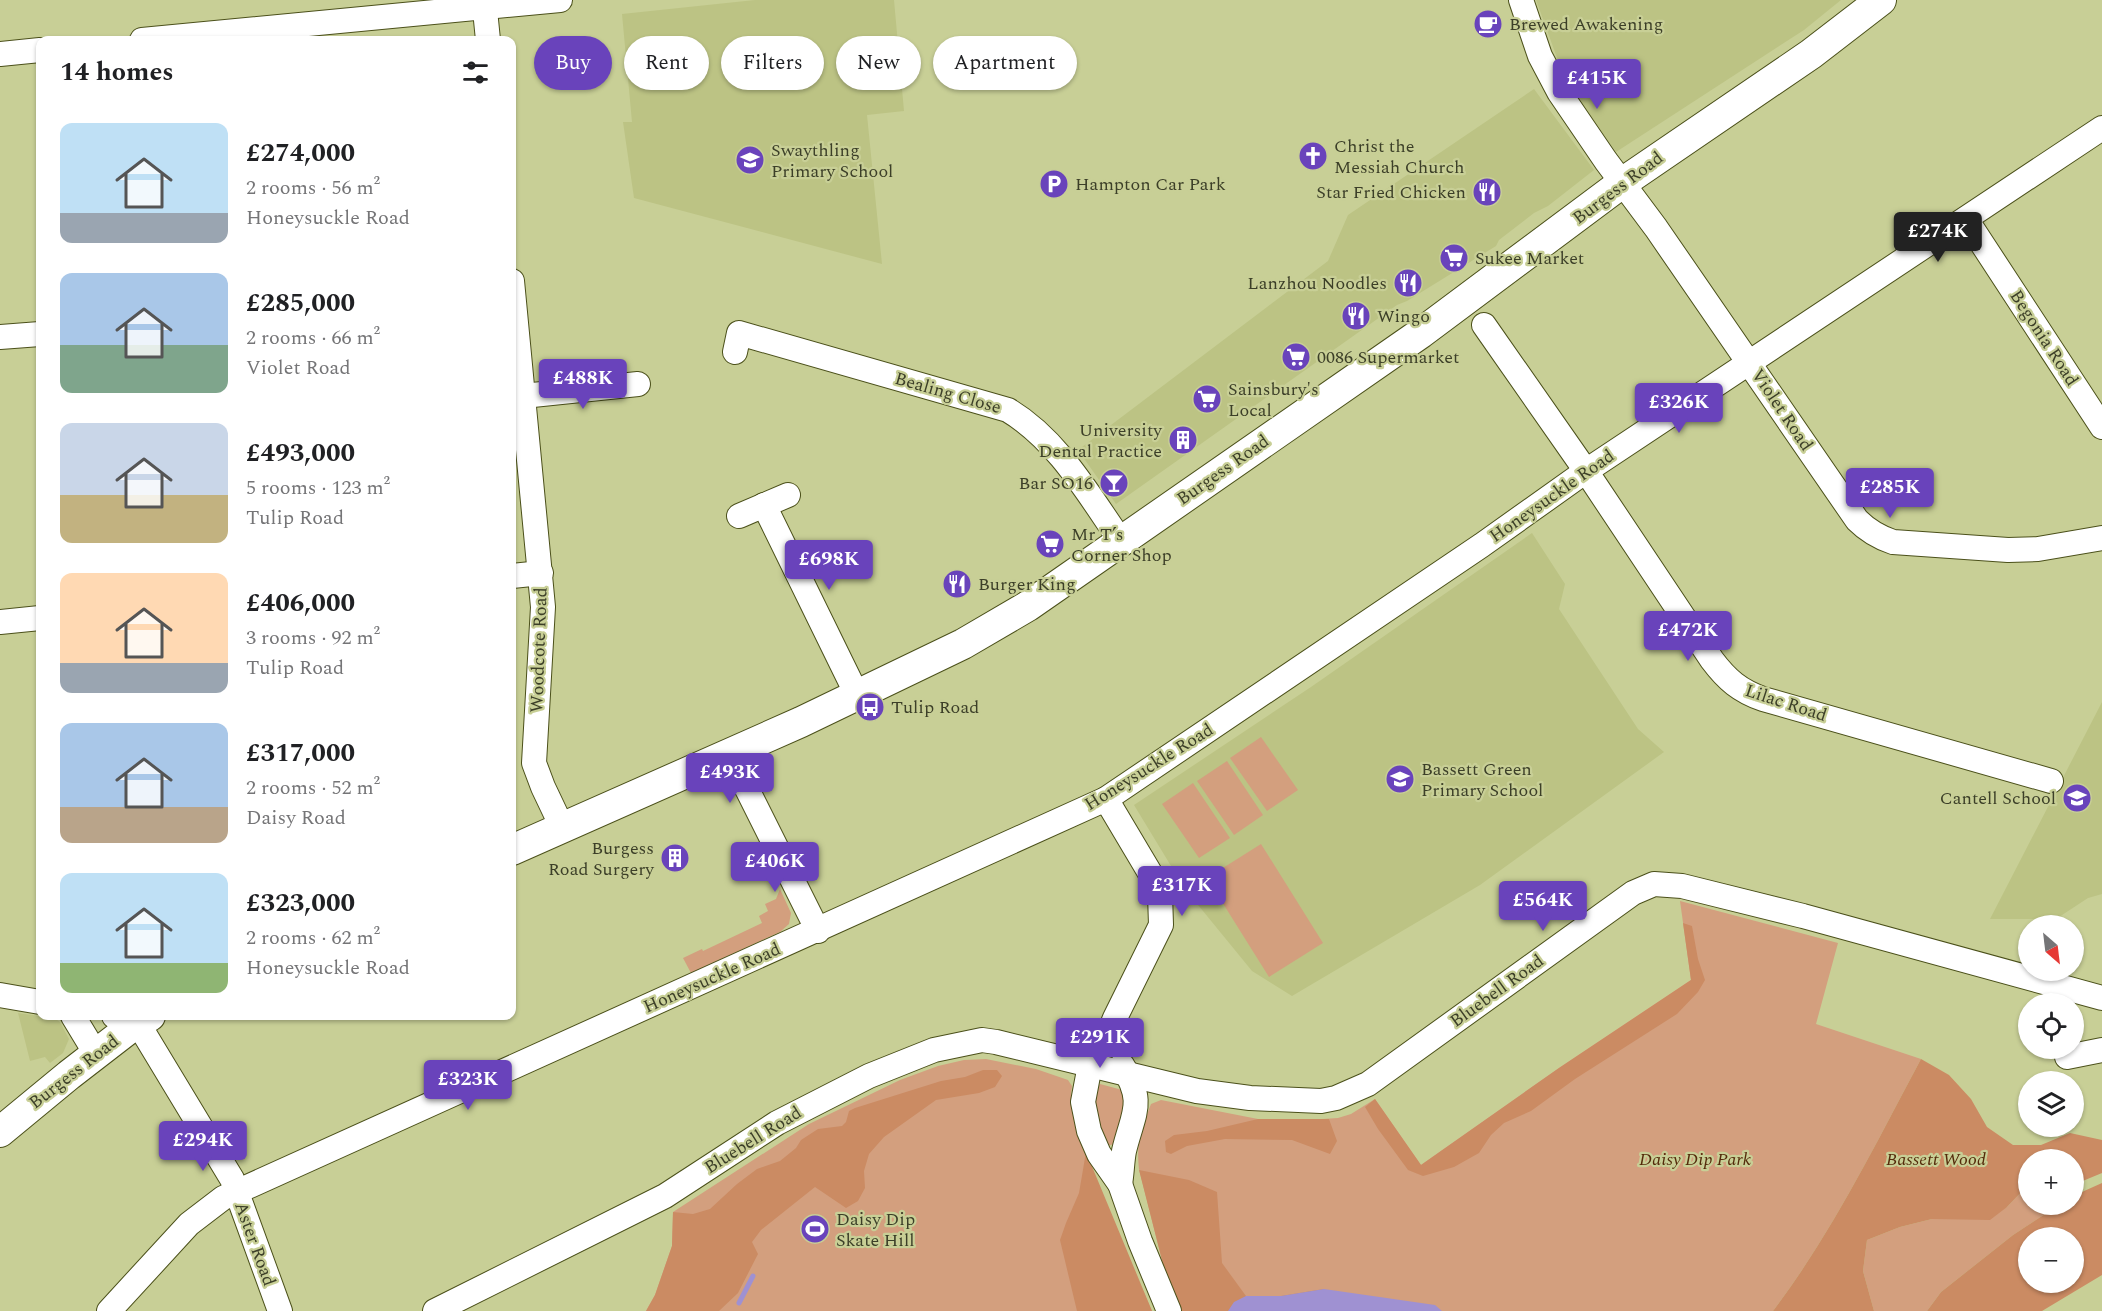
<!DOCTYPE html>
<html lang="en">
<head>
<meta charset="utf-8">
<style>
	:root { --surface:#fff; --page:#f6f6f6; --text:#202124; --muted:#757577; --accent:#6943bb }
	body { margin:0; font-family:Spectral,serif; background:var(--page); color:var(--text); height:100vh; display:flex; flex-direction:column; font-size:22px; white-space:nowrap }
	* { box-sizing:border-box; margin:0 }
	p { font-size:20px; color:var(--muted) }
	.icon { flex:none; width:33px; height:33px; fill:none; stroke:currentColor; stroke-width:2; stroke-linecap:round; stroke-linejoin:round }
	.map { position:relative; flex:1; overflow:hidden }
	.panel { position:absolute; left:36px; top:36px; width:480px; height:984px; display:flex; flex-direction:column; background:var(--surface); border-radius:12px; box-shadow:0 2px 4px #0004 }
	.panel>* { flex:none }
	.top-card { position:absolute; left:534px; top:36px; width:570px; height:54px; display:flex; gap:12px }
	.needle { width:39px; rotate:152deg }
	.tools { position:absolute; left:2018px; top:915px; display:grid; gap:12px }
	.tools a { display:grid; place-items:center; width:66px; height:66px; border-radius:50%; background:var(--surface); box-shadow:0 2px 4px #0004; font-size:30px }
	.price { position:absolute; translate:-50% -51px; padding:0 14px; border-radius:6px; background:var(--accent); color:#fff; font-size:20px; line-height:39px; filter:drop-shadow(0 2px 3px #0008) }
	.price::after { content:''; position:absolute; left:50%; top:36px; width:18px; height:14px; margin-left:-9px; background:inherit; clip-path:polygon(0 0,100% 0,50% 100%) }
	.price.on { background:#222; color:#fff }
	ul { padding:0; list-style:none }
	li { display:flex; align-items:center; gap:18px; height:150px; padding:0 24px }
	li span { display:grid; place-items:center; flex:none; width:168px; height:120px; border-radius:12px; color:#555 }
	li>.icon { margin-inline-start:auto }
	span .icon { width:72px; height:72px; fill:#fffc; stroke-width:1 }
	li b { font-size:26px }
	h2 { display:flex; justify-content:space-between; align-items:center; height:72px; padding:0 24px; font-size:26px }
	.pill { padding:0 21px; border-radius:27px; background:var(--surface); box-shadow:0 2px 4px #0004; font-size:21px; line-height:54px }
	.pill.on { background:var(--accent); color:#fff }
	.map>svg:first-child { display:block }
	.built { fill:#bcc384 }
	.green { fill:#d39f7e }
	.forest { fill:#cb8b63; fill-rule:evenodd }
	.water { fill:#9f91d2 }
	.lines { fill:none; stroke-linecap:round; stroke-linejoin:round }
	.stream { stroke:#9f91d2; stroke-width:5 }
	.minor-casing { stroke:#4b501a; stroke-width:26 }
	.major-casing { stroke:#4b501a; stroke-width:32 }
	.minor { stroke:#fff; stroke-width:24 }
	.major { stroke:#fff; stroke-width:30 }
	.labels { text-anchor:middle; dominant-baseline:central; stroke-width:4.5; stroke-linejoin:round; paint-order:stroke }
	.poi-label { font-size:18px; fill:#3c3f28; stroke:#c8cf96; text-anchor:start }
	.street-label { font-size:18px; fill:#3c3f28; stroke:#c8cf96 }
	.park-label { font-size:18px; font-style:italic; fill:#542a0a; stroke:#c8cf96 }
</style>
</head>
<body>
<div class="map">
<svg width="2102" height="1311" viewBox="0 0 2102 1311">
	<rect width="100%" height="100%" fill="#c8cf96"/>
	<g class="built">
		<path d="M755,0H894L904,111L867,115L882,264L634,198L623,122H632L622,14Z"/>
		<path d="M1536,0H1841L1804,30L1616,152L1564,77Z"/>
		<path d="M1534,89L1594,170L1548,206L1534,213L1499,240L1496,246L1407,301L1397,305L1116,504L1078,450L1328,261L1348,215Z"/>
		<path d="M1532,533L1565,584L1559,609L1638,729L1664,752L1480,885L1292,996L1252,971L1185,889L1134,805L1311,687Z"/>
		<path d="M2102,702V894L2088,898L2059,917L2036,919H1990Z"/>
		<path d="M18,1013L54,1018L60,1022L69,1039L63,1053L50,1063L45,1057L30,1061Z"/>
	</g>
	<g class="green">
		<path d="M1261,737L1298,790L1267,811L1230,758Z"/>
		<path d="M1227,761L1263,815L1234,835L1197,781Z"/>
		<path d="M1193,783L1230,838L1199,858L1162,804Z"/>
		<path d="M1261,844L1323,943L1269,977L1207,878Z"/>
		<path d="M780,889L791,913L789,924L780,932L691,973L683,958L702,949L703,951L762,923L759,916L768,911L765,904L776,899Z"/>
		<path d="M1680,901L1838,943L1816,1024L1921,1059C1875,1145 1832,1233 1773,1311H1182L1163,1264L1139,1169C1136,1141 1141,1130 1151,1104L1161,1100L1258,1119L1307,1120L1338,1118L1351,1114L1375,1099L1421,1165L1559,1068L1691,980Z"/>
		<path d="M986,1059L1036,1069L1068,1080L1072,1086L1071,1094L1080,1133L1099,1190L1152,1311H646L655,1295L672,1246L673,1212L809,1124L900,1080L938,1066L964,1060Z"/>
		<path d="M1100,1084L1126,1091L1129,1108L1115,1144L1106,1146L1103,1143L1093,1092Z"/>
		<path d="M2028,1185V1204L2059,1205L2013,1235L1941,1292L1927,1311H1874L1863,1271L1867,1240L1900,1227L1932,1219H1958L2007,1207Z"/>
	</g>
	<g class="forest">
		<path d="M1683,923L1692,926L1698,959L1705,980L1698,992L1677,1014L1575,1079L1531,1111L1504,1123L1491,1135L1479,1153L1454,1167L1423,1176L1408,1170L1378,1129L1365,1107L1375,1099L1421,1165L1559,1068L1691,980Z"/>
		<path d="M1921,1059L1949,1075L1971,1099L1987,1127L2013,1145H2041L2070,1133L2102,1140V1173L2073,1185V1160H2028V1185L2007,1207L1990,1220L1932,1219L1900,1227L1867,1240L1863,1271L1874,1311H1773C1832,1233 1875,1145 1921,1059Z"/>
		<path d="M983,1070H997L1002,1076L995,1087L979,1093L936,1100L884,1137L869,1154L864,1171L865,1188L858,1201L846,1208L815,1187L761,1230L752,1242L758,1254L738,1293L719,1311H646L655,1295L672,1246L673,1212L693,1214L710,1209L737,1184L757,1169L780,1161L796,1148L801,1140L818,1129L842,1126L846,1122L849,1111L855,1108L941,1081L965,1077Z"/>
		<path d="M1258,1119H1329L1337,1141L1330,1154L1292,1140L1225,1139L1187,1146L1171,1154L1166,1152L1165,1141L1174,1135L1207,1131Z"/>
		<path d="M1086,1152L1152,1311H1077L1060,1240L1066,1223L1079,1193Z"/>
		<path d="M1139,1170L1189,1180L1217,1192L1222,1263L1246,1296H1281L1324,1289L1343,1311H1182L1163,1264Z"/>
		<path d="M2102,1183V1275L2042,1311H1927L1941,1292L2013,1235L2059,1205L2073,1204V1196ZM2028,1238H2073V1282H2028Z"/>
	</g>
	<path class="water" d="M1324,1289L1435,1305L1442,1311H1228L1234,1302L1246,1296H1281Z"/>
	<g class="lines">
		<path class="stream" d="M739,1303L753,1276"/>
		<g class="minor-casing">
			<g id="minor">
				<path d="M484,0L488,40"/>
				<path d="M1521,0L1540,56L1559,92L1606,161L1656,228L1857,520C1868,531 1878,537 1893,542L2008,550L2038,549L2102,538"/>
				<path d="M142,40L560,0"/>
				<path d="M0,54L40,50"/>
				<path d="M1966,219L2102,427"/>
				<path d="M512,281L543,607L534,763L543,787L562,827"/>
				<path d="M1484,325L1586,471L1712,660C1727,680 1740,691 1763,699L2051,781"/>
				<path d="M0,337L40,334"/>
				<path d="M735,352L739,333L1008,410C1058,440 1088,494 1121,541"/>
				<path d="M523,396L638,384"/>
				<path d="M764,505L857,695"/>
				<path d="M739,516L788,495"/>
				<path d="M512,576L541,573"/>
				<path d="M0,622L40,618"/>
				<path d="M730,755L818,931"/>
				<path d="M1106,799L1153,878L1160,894L1161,925L1115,1018L1106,1040L1090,1065L1083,1102L1089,1131L1099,1154L1120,1184L1140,1241L1169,1311"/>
				<path d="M0,995L40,1002"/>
				<path d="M73,1016L96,1054"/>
				<path d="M114,1016L135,1024L145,1035L232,1179L280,1311"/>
				<path d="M2067,1057L2102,1050"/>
				<path d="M1120,1184C1122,1173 1122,1161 1124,1151C1133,1113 1146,1103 1122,1065"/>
				<path d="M109,1311L189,1224L223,1198L1106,799L1482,545L1586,471L2102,128"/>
				<path d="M435,1311L665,1196L777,1123L869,1076L934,1050L982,1040L996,1042L1197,1091L1250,1098L1321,1101L1336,1098L1368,1084L1633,893L1654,884L1682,886L1803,916L2102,998"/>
			</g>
		</g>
		<g class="major-casing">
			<g id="major">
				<path d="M512,850L801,722L963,644L1028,606L1421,333L1622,183L1811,54L1881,0"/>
				<path d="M0,1132L69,1075L135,1024L150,1016"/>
			</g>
		</g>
		<use href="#minor" class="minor"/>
		<use href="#major" class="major"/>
	</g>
	<defs>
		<g id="cafe-disc" transform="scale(1.5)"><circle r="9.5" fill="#6943bb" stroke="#c8cf96"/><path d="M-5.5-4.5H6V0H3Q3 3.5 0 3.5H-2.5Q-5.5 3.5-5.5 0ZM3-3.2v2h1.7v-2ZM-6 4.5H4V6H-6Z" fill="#fff"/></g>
		<g id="church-disc" transform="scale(1.5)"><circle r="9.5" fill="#6943bb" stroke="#c8cf96"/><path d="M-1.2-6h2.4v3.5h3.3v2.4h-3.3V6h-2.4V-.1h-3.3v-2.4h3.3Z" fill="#fff"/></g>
		<g id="school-disc" transform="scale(1.5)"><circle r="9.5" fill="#6943bb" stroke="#c8cf96"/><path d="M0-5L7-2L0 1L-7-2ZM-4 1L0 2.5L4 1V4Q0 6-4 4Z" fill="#fff"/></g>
		<g id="parking-disc" transform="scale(1.5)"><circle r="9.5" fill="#6943bb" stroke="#c8cf96"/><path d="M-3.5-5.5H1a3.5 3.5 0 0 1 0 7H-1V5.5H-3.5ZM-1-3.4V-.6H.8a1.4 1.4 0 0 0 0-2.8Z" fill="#fff"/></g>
		<g id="restaurant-disc" transform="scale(1.5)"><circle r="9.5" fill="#6943bb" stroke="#c8cf96"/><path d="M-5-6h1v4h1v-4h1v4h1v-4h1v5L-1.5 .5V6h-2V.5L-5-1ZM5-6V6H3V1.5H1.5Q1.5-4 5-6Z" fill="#fff"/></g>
		<g id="supermarket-disc" transform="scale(1.5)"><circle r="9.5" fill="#6943bb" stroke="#c8cf96"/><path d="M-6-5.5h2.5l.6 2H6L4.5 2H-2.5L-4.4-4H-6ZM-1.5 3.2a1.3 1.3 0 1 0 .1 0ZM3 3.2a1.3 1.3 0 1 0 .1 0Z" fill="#fff"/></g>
		<g id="building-disc" transform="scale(1.5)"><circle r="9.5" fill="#6943bb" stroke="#c8cf96"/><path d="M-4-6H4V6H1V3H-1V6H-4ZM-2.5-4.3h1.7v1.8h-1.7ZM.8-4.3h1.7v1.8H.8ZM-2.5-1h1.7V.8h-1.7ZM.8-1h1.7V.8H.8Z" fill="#fff"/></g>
		<g id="bar-disc" transform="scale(1.5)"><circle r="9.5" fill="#6943bb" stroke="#c8cf96"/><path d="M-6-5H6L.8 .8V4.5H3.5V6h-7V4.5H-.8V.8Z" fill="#fff"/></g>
		<g id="bus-disc" transform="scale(1.5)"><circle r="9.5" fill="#6943bb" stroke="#c8cf96"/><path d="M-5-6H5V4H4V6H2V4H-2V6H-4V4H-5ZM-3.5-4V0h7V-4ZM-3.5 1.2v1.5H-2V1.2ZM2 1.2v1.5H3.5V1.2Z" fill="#fff"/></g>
		<g id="stadium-disc" transform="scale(1.5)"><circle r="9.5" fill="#6943bb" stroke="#c8cf96"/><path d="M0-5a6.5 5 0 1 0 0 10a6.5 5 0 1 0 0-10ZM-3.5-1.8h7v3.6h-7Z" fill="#fff"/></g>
	</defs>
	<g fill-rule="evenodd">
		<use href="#cafe-disc" x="1488" y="24"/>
		<use href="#church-disc" x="1313" y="156"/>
		<use href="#school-disc" x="750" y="160"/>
		<use href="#parking-disc" x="1054" y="184"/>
		<use href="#restaurant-disc" x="1487" y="192"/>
		<use href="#supermarket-disc" x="1454" y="258"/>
		<use href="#restaurant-disc" x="1408" y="283"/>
		<use href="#restaurant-disc" x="1356" y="316"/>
		<use href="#supermarket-disc" x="1296" y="357"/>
		<use href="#supermarket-disc" x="1207" y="399"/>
		<use href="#building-disc" x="1183" y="440"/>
		<use href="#bar-disc" x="1114" y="483"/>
		<use href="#supermarket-disc" x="1050" y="544"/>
		<use href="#restaurant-disc" x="957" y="584"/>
		<use href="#bus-disc" x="870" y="707"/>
		<use href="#school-disc" x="1400" y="779"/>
		<use href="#school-disc" x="2077" y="798"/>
		<use href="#building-disc" x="675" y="858"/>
		<use href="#stadium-disc" x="815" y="1229"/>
	</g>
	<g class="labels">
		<g class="poi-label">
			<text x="1509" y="24">Brewed Awakening</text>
			<text x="1334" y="146">Christ the<tspan x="1334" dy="21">Messiah Church</tspan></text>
			<text x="771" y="150">Swaythling<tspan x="771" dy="21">Primary School</tspan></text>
			<text x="1075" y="184">Hampton Car Park</text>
			<text x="1466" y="192" text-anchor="end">Star Fried Chicken</text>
			<text x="1475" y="258">Sukee Market</text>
			<text x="1387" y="283" text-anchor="end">Lanzhou Noodles</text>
			<text x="1377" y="316">Wingo</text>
			<text x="1317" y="357">0086 Supermarket</text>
			<text x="1228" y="389">Sainsbury's<tspan x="1228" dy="21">Local</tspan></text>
			<text x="1162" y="430" text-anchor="end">University<tspan x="1162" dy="21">Dental Practice</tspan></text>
			<text x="1093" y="483" text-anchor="end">Bar SO16</text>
			<text x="1071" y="534">Mr T’s<tspan x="1071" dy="21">Corner Shop</tspan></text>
			<text x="978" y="584">Burger King</text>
			<text x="891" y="707">Tulip Road</text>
			<text x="1421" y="769">Bassett Green<tspan x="1421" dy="21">Primary School</tspan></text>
			<text x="2056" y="798" text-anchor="end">Cantell School</text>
			<text x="654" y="848" text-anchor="end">Burgess<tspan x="654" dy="21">Road Surgery</tspan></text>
			<text x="836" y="1219">Daisy Dip<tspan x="836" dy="21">Skate Hill</tspan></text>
		</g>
		<g class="street-label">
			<text transform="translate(1618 188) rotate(-37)">Burgess Road</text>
			<text transform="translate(2044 338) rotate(57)">Begonia Road</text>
			<text transform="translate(948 393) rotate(16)">Bealing Close</text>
			<text transform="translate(1782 410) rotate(56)">Violet Road</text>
			<text transform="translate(1223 470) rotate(-35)">Burgess Road</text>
			<text transform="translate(1552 496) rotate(-35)">Honeysuckle Road</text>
			<text transform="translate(539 650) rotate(-88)">Woodcote Road</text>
			<text transform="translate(1786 703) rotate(18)">Lilac Road</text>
			<text transform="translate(1149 767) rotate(-32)">Honeysuckle Road</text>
			<text transform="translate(712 978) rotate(-24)">Honeysuckle Road</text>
			<text transform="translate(1497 991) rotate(-36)">Bluebell Road</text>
			<text transform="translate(74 1072) rotate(-38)">Burgess Road</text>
			<text transform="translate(753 1140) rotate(-32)">Bluebell Road</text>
			<text transform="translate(255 1244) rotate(70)">Aster Road</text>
		</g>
		<g class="park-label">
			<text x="1695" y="1159">Daisy Dip Park</text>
			<text x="1936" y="1159">Bassett Wood</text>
		</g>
	</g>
</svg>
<div class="tools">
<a><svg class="needle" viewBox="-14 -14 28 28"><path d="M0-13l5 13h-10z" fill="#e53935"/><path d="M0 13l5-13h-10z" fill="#757577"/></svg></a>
<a><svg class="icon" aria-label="locate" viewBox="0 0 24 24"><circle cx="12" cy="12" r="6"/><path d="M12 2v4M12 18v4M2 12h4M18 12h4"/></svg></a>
<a><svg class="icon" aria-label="layers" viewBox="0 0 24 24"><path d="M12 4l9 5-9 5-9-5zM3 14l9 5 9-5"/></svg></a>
<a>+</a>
<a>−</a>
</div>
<b class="price" style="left:1597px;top:110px">£415K</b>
<b class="price on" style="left:1938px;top:263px">£274K</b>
<b class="price" style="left:583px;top:410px">£488K</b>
<b class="price" style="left:1679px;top:434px">£326K</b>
<b class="price" style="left:1890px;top:519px">£285K</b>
<b class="price" style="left:829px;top:591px">£698K</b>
<b class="price" style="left:1688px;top:662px">£472K</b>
<b class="price" style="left:730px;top:804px">£493K</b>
<b class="price" style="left:775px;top:893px">£406K</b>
<b class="price" style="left:1182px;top:917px">£317K</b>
<b class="price" style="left:1543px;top:932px">£564K</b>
<b class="price" style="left:1100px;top:1069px">£291K</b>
<b class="price" style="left:468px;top:1111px">£323K</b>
<b class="price" style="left:203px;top:1172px">£294K</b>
<div class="top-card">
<a class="pill on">Buy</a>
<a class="pill">Rent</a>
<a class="pill">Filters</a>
<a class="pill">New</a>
<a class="pill">Apartment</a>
</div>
<section class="panel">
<h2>14 homes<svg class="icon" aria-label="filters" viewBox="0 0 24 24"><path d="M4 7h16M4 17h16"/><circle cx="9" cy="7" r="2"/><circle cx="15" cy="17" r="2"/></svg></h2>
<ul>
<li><span style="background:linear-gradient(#bfe0f5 75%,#9aa5b1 0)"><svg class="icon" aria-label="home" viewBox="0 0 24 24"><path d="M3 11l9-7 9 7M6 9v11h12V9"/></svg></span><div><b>£274,000</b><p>2 rooms · 56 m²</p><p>Honeysuckle Road</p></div></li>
<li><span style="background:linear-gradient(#a9c7e8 60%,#7fa58c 0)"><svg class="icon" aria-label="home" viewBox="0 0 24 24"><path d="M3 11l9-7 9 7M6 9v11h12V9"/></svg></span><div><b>£285,000</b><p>2 rooms · 66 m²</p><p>Violet Road</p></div></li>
<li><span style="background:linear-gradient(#c9d6e8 60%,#c2b280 0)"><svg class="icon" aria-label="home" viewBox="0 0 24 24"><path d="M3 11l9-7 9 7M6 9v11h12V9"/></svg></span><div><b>£493,000</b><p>5 rooms · 123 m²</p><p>Tulip Road</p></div></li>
<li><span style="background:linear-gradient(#ffd9b3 75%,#9aa5b1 0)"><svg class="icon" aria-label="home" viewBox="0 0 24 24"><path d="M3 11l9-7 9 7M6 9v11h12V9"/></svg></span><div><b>£406,000</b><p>3 rooms · 92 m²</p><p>Tulip Road</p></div></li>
<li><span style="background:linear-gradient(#a9c7e8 70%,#b9a48a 0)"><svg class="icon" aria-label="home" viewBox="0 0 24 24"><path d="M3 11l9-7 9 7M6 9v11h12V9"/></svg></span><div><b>£317,000</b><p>2 rooms · 52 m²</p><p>Daisy Road</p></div></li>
<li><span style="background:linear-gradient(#bfe0f5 75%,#8fb573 0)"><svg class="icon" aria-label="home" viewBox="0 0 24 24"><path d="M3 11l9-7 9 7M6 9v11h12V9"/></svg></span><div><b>£323,000</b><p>2 rooms · 62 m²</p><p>Honeysuckle Road</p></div></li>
</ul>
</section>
</div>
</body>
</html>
